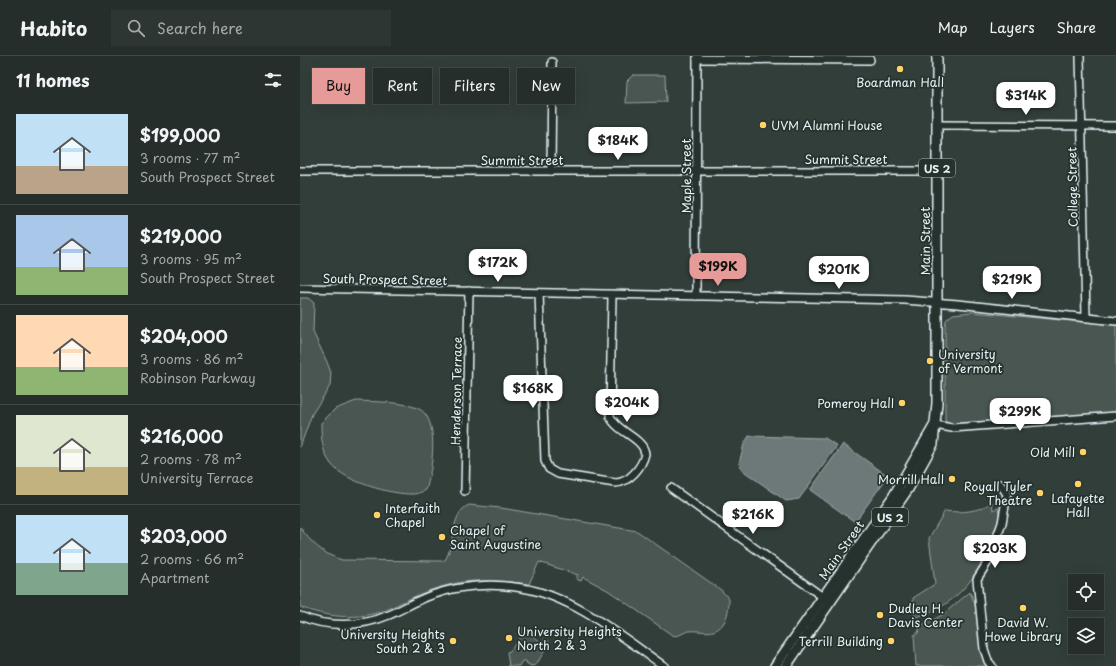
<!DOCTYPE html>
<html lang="en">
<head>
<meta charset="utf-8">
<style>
	:root { --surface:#262e2b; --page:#2e3633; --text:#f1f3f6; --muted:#a4a8a9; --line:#424a47; --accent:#e69b98 }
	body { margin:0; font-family:"Playpen Sans",sans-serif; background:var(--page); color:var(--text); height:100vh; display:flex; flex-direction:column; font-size:15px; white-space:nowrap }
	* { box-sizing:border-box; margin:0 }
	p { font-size:13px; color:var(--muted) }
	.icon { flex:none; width:22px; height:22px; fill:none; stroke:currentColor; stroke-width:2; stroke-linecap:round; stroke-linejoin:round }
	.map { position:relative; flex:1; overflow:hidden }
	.sheet { display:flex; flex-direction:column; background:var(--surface); width:300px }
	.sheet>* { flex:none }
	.top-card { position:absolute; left:12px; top:12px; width:380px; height:36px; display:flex; gap:8px }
	.buttons { position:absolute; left:768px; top:518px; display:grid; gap:8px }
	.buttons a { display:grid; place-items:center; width:36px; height:36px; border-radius:0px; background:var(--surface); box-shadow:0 4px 16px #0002,0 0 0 1px var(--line); font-size:20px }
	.price { position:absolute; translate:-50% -34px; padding:0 9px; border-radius:8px; background:#fff; color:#222; font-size:13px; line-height:26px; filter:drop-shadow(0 1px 2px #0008) }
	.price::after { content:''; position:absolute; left:50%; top:24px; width:12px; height:9px; margin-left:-6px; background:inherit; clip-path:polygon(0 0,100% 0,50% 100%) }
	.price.selected { background:var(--accent); color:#111 }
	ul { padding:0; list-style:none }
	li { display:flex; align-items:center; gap:12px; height:100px; padding:0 16px }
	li+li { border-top:1px solid var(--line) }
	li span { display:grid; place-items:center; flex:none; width:112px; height:80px; border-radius:0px; color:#555 }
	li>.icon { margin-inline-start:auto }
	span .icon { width:48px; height:48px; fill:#fffc; stroke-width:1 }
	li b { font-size:17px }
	h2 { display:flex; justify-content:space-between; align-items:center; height:48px; padding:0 16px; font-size:17px }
	.chip { padding:0 14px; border-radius:0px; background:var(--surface); box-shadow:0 4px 16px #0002,0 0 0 1px var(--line); font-size:14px; line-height:36px }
	.chip.selected { background:var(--accent); color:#111 }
	header { display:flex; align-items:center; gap:24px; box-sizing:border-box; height:56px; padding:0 20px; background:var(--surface); border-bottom:1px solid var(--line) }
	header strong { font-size:19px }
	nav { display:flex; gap:22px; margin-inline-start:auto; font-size:14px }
	.search { width:280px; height:36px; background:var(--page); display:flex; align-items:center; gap:10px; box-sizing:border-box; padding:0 14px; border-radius:0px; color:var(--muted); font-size:15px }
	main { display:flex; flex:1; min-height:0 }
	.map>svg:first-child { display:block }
	.green { fill:#495651; stroke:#98a4a4 }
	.water { fill:#6d7978; stroke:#9ea9ab }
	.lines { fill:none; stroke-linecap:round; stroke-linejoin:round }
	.minor-casing { stroke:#e8f1f8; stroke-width:10 }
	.major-casing { stroke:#e8f1f8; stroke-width:12 }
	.minor { stroke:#26332d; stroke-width:7 }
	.major { stroke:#26332d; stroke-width:9 }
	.poi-dot { fill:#ffd166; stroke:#26332d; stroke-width:1.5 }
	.labels { text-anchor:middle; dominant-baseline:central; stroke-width:3.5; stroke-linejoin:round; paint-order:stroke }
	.shield { fill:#26332d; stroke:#aeb8bb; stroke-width:1 }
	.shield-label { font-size:11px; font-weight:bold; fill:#e8f1f8 }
	.poi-label { font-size:12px; fill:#e8f1f8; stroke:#26332d; text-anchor:start }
	.street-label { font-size:12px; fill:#e8f1f8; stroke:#26332d }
</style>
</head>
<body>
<header>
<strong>Habito</strong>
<div class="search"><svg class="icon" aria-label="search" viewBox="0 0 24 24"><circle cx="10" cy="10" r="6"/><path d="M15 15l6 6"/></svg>Search here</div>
<nav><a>Map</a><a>Layers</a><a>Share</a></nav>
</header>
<main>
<section class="sheet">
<h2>11 homes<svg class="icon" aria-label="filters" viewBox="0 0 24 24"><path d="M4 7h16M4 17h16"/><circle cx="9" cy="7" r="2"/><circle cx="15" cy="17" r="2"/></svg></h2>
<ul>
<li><span style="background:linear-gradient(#bfe0f5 65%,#b9a48a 0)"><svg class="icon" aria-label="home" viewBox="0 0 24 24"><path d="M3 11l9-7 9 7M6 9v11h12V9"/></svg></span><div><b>$199,000</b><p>3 rooms · 77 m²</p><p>South Prospect Street</p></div></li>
<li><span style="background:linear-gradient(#a9c7e8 65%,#8fb573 0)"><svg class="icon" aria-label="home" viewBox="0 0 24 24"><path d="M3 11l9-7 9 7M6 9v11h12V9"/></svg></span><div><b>$219,000</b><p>3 rooms · 95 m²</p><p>South Prospect Street</p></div></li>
<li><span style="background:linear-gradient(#ffd9b3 65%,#8fb573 0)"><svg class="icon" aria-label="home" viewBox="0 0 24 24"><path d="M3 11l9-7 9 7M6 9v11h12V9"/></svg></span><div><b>$204,000</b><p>3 rooms · 86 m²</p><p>Robinson Parkway</p></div></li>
<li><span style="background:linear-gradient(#dfe7d0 65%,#c2b280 0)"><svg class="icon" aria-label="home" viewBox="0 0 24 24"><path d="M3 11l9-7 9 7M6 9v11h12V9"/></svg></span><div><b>$216,000</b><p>2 rooms · 78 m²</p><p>University Terrace</p></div></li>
<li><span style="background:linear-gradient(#bfe0f5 60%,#7fa58c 0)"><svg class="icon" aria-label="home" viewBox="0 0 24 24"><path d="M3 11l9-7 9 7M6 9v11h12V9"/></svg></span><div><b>$203,000</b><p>2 rooms · 66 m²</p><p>Apartment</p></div></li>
</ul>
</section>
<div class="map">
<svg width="816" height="610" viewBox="0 0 816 610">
	<rect width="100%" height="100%" fill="#323e39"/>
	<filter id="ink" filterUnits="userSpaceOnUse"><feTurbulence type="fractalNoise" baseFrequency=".025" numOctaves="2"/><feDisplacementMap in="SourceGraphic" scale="8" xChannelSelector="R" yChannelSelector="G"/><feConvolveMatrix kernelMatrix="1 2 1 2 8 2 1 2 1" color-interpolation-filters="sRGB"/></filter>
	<g filter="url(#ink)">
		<g class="green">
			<path d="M333,19H365L366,46L326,47L327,25Z"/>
			<path d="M0,242H8L14,247L13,276L27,306L31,317L30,330L12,358L0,391Z"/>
			<path d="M672,256L816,269V357L648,368L645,364V270L646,264L653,258Z"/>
			<path d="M56,345C75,346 99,345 117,352C141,360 132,416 126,434C122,436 118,438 114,438C92,439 45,426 31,408C22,396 21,381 21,367L35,353Z"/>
			<path d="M692,446L693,454L698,452L699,458L701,457C691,502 663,551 615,561L613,542L635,528L629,482L643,458L645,455C661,457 679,456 692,446Z"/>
			<path d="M169,449L201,452L337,475L421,534L429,543C429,554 427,571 413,575C406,577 398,574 390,575C384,575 379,582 372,579L309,535L283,521L281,525L276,523L278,519L239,506L229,528C203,525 174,522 148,529C133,533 119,538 105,545C97,548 89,554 80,556C53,564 26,561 0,551V471C10,486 24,499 42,504L141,505L145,504C155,489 150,457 169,449Z"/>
			<path d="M670,536L675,548L676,556L678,559L683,599L686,610H616L614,579L618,577L620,571L642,559Z"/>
			<path d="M221,571L241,586L245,583L250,586L236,609L230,610L229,608H227L226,605H222L219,610H209L207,596L210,595L222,578L218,575Z"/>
		</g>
		<g class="water">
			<path d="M449,380L525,382L537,390L499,443L486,445L442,414L439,407L444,388Z"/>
			<path d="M543,388L588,420L555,466L510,434Z"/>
		</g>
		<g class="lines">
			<g class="minor-casing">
				<g id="minor">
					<path d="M780,0L786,261"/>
					<path d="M397,3L570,4"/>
					<path d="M637,69L816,70"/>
					<path d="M0,115H637"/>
					<path d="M251,115L252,6"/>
					<path d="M0,232L605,244L658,248L816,265"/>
					<path d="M239,237L245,405L249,413L258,418L315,427C329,427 342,411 345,398C344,382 316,376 310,360L312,239"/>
					<path d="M396,240L397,0"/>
					<path d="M635,369L652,372L816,360"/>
					<path d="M371,432L527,544"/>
					<path d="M165,435L169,235"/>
					<path d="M0,560C28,572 61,571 89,559C103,553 117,544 132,539C160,529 193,527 222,532C273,540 322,581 364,610"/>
					<path d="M692,610L688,605L684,593L677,523L689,504L702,467L707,438L700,428"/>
				</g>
			</g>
			<g class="major-casing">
				<g id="major">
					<path d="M475,610L593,441L634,370"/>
					<path d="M486,610L608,433L633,388L637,347V0"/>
				</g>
			</g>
			<use href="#minor" class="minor"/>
			<use href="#major" class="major"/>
		</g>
	</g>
	<g class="poi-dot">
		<circle cx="600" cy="13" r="4"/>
		<circle cx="463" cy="69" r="4"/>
		<circle cx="630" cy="305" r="4"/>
		<circle cx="602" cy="347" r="4"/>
		<circle cx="783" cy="396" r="4"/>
		<circle cx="652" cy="423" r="4"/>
		<circle cx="778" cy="428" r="4"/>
		<circle cx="740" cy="437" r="4"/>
		<circle cx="77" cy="459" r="4"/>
		<circle cx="142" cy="481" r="4"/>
		<circle cx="723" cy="552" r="4"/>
		<circle cx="580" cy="559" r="4"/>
		<circle cx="209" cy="582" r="4"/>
		<circle cx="153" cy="585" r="4"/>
		<circle cx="591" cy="585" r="4"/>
	</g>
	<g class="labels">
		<g class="shield">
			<rect x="619" y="103" width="36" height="18" rx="3"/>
			<rect x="572" y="452" width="36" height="18" rx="3"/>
		</g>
		<g class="shield-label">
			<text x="637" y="112">US 2</text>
			<text x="590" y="461">US 2</text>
		</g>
		<g class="poi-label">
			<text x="600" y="26" text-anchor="middle">Boardman Hall</text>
			<text x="471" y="69">UVM Alumni House</text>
			<text x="638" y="298">University<tspan x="638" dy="14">of Vermont</tspan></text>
			<text x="594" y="347" text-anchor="end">Pomeroy Hall</text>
			<text x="775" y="396" text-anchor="end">Old Mill</text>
			<text x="644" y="423" text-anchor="end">Morrill Hall</text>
			<text x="732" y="430" text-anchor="end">Royall Tyler<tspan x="732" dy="14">Theatre</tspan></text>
			<text x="778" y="442" text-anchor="middle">Lafayette<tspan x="778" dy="14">Hall</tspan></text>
			<text x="85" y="452">Interfaith<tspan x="85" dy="14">Chapel</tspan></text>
			<text x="150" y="474">Chapel of<tspan x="150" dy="14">Saint Augustine</tspan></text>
			<text x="588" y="552">Dudley H.<tspan x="588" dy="14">Davis Center</tspan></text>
			<text x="723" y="566" text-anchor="middle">David W.<tspan x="723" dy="14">Howe Library</tspan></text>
			<text x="217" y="575">University Heights<tspan x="217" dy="14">North 2 &amp; 3</tspan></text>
			<text x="145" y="578" text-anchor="end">University Heights<tspan x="145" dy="14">South 2 &amp; 3</tspan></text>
			<text x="583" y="585" text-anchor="end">Terrill Building</text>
		</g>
		<g class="street-label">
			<text x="546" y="103">Summit Street</text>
			<text x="222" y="104">Summit Street</text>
			<text transform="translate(386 120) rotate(-90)">Maple Street</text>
			<text transform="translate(772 131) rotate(-91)">College Street</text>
			<text transform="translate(625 185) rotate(-90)">Main Street</text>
			<text transform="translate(85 223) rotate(1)">South Prospect Street</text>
			<text transform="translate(156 335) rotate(-89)">Henderson Terrace</text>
			<text transform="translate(541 494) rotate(-55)">Main Street</text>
		</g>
	</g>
</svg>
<div class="buttons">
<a><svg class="icon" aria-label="locate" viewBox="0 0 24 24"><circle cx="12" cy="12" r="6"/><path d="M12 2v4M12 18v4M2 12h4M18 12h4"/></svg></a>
<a><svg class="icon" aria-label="layers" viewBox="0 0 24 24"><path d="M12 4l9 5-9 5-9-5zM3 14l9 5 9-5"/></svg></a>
</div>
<b class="price" style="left:726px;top:60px">$314K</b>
<b class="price" style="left:318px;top:105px">$184K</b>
<b class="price" style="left:198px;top:227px">$172K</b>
<b class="price selected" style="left:418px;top:231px">$199K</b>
<b class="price" style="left:539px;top:234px">$201K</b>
<b class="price" style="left:712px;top:244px">$219K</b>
<b class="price" style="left:233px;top:353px">$168K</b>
<b class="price" style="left:327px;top:367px">$204K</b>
<b class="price" style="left:720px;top:376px">$299K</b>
<b class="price" style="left:453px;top:479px">$216K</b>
<b class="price" style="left:695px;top:513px">$203K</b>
<div class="top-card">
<a class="chip selected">Buy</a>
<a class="chip">Rent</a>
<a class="chip">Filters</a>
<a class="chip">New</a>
</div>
</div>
</main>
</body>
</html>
